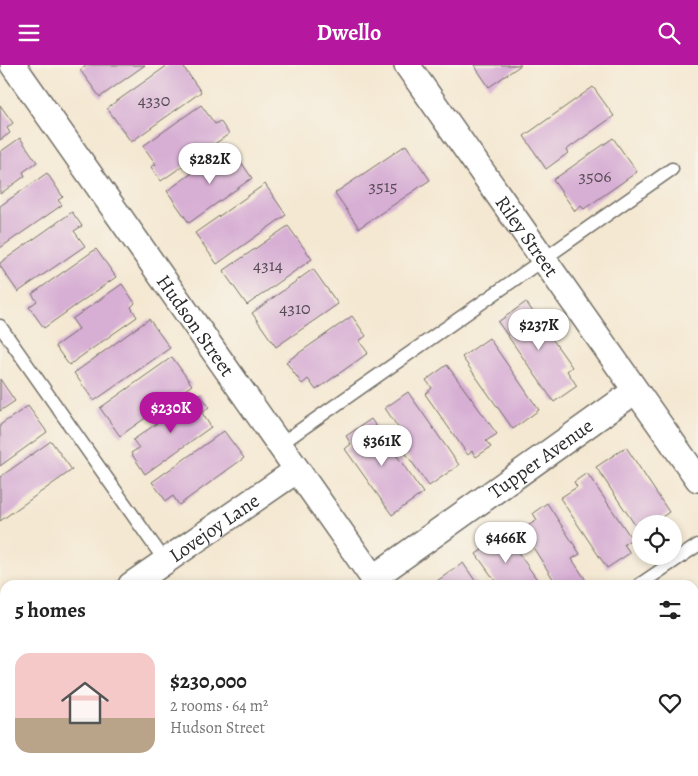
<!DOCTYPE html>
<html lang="en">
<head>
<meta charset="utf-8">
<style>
	:root { --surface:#fff; --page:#f2f2f2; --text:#222; --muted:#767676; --line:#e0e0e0; --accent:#b5179e }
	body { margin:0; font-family:Alegreya,serif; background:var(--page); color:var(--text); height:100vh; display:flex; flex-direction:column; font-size:19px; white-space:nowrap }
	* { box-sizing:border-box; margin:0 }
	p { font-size:16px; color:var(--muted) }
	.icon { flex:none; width:28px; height:28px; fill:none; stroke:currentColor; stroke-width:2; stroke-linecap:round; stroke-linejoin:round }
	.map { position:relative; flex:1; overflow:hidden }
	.panel { position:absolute; left:0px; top:515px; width:699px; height:196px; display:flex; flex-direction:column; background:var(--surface); border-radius:15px 15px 0 0; box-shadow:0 2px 8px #0003 }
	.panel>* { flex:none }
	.tools { position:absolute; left:632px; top:450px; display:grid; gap:10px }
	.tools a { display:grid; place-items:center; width:50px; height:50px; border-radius:50%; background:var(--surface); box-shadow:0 2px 8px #0003; font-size:25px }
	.price { position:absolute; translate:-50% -42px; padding:0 11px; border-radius:18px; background:#fff; color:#222; font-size:16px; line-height:32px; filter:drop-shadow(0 1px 2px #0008) }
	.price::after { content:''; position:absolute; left:50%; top:30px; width:15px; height:11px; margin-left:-8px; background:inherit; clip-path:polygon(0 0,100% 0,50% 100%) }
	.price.selected { background:var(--accent); color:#fff }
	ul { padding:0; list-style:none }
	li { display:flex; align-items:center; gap:15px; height:125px; padding:0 15px }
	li+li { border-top:1px solid var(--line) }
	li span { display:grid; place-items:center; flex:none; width:140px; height:100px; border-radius:15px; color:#555 }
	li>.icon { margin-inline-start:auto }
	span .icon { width:60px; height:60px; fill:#fffc; stroke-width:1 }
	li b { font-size:21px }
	h2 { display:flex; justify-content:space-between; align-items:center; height:60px; padding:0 15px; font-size:21px }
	header { display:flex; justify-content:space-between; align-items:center; height:65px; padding:0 15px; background:var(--accent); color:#fff; font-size:22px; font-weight:700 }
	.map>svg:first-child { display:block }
	.building { fill:#d7aed4 }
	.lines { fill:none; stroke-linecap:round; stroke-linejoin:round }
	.lane-casing { stroke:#716d65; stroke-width:15 }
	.street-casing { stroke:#716d65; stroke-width:28 }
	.lane { stroke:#fff; stroke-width:12 }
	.street { stroke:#fff; stroke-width:25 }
	.labels { text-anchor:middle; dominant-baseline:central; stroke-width:4; stroke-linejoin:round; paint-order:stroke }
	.number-label { font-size:18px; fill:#564c55 }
	.street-label { font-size:20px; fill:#2b2b2b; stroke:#f7f3e8 }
</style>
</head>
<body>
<header><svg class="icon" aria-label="menu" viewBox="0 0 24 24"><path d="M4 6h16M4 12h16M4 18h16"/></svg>Dwello<svg class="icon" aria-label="search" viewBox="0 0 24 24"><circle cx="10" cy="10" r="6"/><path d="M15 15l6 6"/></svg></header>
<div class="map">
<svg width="698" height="711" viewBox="0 0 698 711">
	<rect width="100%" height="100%" fill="#f7f3e8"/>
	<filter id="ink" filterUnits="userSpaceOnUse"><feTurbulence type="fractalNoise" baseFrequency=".02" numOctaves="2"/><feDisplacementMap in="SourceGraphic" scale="10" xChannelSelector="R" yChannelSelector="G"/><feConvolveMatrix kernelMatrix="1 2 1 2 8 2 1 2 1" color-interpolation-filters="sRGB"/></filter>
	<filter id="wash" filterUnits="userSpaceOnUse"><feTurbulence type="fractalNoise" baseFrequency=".0096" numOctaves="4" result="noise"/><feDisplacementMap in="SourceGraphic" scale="20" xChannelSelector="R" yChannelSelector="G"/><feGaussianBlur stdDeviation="1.12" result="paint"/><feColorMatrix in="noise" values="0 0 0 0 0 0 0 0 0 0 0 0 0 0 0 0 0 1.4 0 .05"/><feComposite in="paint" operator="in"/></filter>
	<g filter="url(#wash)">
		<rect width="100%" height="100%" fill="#f4e8d2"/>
		<g id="blocks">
			<g class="building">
				<path d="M87,0H145L100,32L80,5Z"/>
				<path d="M168,0H182L201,27L131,77L107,43Z"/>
				<path d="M474,0H521L489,22Z"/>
				<path d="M593,22L614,51L566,85L568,88L546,104L524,71Z"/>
				<path d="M0,40L13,58L7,63L10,68L0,75Z"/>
				<path d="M201,40L215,59L220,56L229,69L161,116L151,102L156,99L143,81Z"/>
				<path d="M20,73L37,97L23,107L25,111L0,129V87Z"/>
				<path d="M613,73L637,107L584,144L581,141L575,146L553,115Z"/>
				<path d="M406,80L430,115L359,163L335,128Z"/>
				<path d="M230,81L252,113L189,158L167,126Z"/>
				<path d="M47,108L63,132L58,135L62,140L0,183V141Z"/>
				<path d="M265,119L286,150L217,199L195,168Z"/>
				<path d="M72,147L82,161L74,166L85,181L18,227L0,201V198Z"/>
				<path d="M288,161L312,194L247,240L223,206Z"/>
				<path d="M96,184L116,212L44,263L29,242L37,236L32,229Z"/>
				<path d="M313,204L338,239L276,282L252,248Z"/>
				<path d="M122,219L135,238L131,242L137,252L69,300L55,281L79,264L72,254Z"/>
				<path d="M526,237L572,302L567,306L577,321L554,337L498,257Z"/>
				<path d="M352,251L366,271L359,276L368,288L316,325L308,314L302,319L286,297Z"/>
				<path d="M149,254L170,283L94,336L74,308Z"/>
				<path d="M489,273L539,345L513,364L462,292Z"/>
				<path d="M172,292L192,320L120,371L100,343Z"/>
				<path d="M447,300L497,369L486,376L491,382L476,392L472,386L468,390L425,329L432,323L426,315Z"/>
				<path d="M0,314L15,336L0,346Z"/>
				<path d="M408,327L459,400L429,421L394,372L401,367L385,343Z"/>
				<path d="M200,328L209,342L202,348L211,362L145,409L131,388L139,383L133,375Z"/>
				<path d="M28,341L47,367L0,401V360Z"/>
				<path d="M371,354L423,428L392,450L345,384L351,379L346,371Z"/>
				<path d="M224,366L244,393L179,440L173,431L166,436L152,417Z"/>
				<path d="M51,376L72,405L0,456V412Z"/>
				<path d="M626,382L669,447L662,452L666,459H641V469L596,402Z"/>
				<path d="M587,408L632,474L624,479L630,488L607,503L560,433L577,422L574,417Z"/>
				<path d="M547,438L580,489L572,494L587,517L583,520H557L522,465L537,455L533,448Z"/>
				<path d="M505,469L541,520H498L476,489Z"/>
				<path d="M463,498L478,520H435L434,518Z"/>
				<path d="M388,706H447L441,711H381Z"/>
				<path d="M568,706H582L575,711H571Z"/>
				<path d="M608,706H668L661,711H602Z"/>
			</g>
		</g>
	</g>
	<g filter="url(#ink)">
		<use href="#blocks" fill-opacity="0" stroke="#716d65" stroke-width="1"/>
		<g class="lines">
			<g class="lane-casing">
				<g id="lane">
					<path d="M0,261L165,496"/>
					<path d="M279,380L672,104"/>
					<path d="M639,520L698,480"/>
					<path d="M694,690L698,696"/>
				</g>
			</g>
			<g class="street-casing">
				<g id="street">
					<path id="s1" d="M13,0L378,520"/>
					<path id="s2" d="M407,0L698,414"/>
					<path id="s3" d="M373,513L635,326"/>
					<path id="s4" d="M131,520L297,405"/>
					<path d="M0,547L5,555"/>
					<path d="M110,706L114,711"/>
					<path d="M508,706L512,711"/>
					<path d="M84,711L91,706"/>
					<path d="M318,711L325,706"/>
				</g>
			</g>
			<use href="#lane" class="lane"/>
			<use href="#street" class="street"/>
		</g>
	</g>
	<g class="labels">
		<g class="number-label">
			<text x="154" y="35">4330</text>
			<text x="595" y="111">3506</text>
			<text x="383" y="121">3515</text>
			<text x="268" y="200">4314</text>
			<text x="295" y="243">4310</text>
		</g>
		<g class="street-label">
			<text stroke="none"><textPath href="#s2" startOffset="209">Riley Street</textPath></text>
			<text stroke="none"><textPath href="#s1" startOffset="318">Hudson Street</textPath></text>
			<text stroke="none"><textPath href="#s3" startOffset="206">Tupper Avenue</textPath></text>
			<text stroke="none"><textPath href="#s4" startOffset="101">Lovejoy Lane</textPath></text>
		</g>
	</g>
</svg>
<div class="tools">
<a><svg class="icon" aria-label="locate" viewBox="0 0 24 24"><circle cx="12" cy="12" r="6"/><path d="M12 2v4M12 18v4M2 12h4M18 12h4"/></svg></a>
</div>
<b class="price" style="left:210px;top:120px">$282K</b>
<b class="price" style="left:539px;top:286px">$237K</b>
<b class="price selected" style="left:171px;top:369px">$230K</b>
<b class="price" style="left:382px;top:402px">$361K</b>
<b class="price" style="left:506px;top:499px">$466K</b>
<section class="panel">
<h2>5 homes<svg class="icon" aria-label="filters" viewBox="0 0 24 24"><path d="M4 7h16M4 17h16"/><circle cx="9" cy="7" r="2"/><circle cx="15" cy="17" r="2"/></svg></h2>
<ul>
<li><span style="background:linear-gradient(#f6c9c9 65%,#b9a48a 0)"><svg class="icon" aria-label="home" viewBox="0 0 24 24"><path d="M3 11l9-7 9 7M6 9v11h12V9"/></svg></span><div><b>$230,000</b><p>2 rooms · 64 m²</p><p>Hudson Street</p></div><svg class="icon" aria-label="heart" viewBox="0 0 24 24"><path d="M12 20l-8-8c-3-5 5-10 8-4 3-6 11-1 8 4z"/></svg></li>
</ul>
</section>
</div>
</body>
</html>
